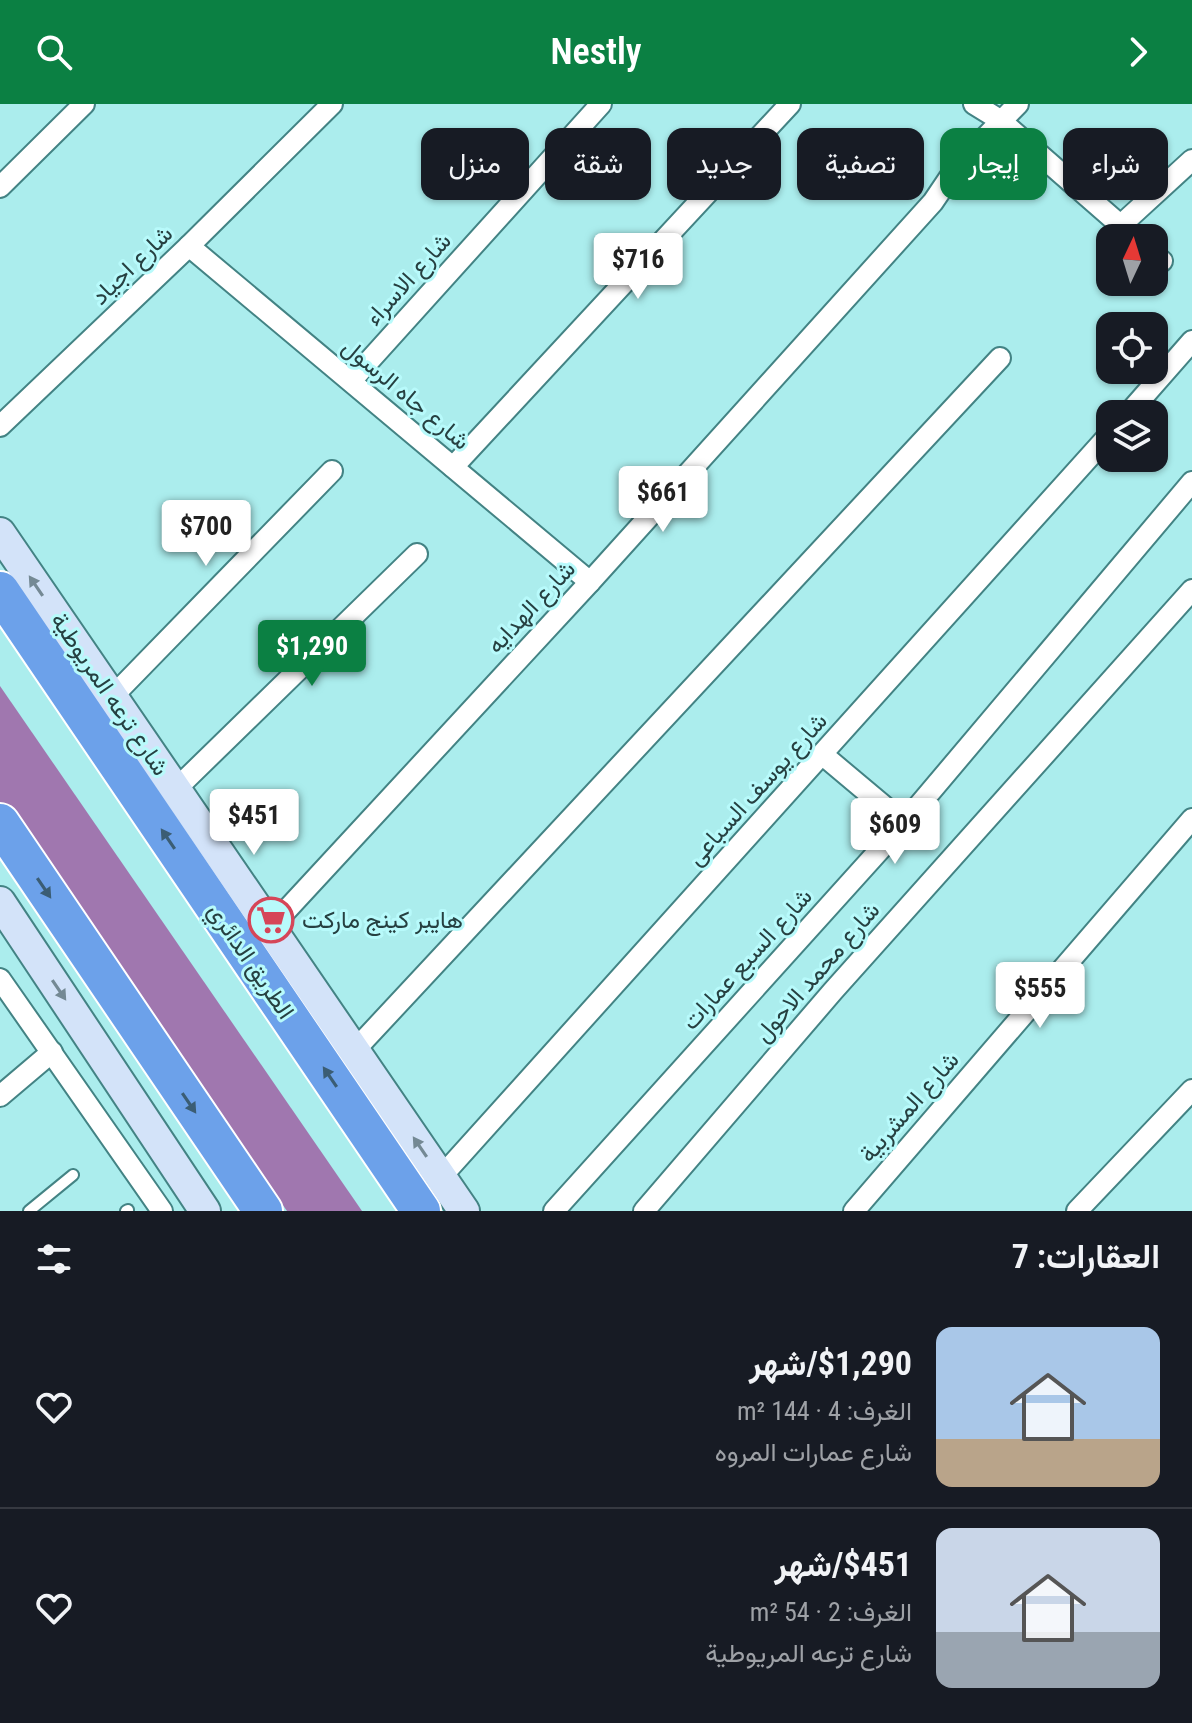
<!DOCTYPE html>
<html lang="ar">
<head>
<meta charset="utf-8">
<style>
	:root { --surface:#171b24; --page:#242831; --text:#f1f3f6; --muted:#9ea1a6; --line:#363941; --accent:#0b8043 }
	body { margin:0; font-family:"Roboto Condensed",Vazirmatn,sans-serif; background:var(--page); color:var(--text); direction:rtl; height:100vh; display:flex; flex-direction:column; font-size:30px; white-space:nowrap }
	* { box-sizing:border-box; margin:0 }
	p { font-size:26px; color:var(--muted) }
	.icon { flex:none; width:44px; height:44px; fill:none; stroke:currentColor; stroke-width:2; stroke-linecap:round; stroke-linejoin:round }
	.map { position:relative; height:1107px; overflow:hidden; direction:ltr }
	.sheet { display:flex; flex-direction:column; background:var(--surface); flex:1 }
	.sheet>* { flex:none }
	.banner { position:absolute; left:24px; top:24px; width:1144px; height:72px; direction:rtl; display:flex; gap:16px }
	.needle { width:52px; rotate:4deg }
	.fabs { position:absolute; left:1096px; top:120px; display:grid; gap:16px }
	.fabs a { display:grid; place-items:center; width:72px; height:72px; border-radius:16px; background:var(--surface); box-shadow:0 2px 6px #0004; font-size:40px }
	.price { position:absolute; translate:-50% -68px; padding:0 18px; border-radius:8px; background:#fff; color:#222; font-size:26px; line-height:52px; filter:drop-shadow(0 2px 4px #0008) }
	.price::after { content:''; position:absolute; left:50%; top:48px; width:24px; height:18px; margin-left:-12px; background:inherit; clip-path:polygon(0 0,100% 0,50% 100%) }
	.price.current { background:var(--accent); color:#fff }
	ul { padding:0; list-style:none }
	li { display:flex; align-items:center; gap:24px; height:200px; padding:0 32px }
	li+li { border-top:2px solid var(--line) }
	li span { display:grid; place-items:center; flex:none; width:224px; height:160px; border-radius:16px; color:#555 }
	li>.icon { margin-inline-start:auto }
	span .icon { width:96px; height:96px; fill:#fffc; stroke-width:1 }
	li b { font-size:34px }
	h2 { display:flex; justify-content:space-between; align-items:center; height:96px; padding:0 32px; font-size:34px }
	.pill { padding:0 28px; border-radius:16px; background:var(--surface); box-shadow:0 2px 6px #0004; font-size:28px; line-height:72px }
	.pill.current { background:var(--accent); color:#fff }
	header { display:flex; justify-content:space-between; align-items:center; height:104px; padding:0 32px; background:var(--accent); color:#fff; font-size:36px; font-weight:600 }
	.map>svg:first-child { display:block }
	.water { fill:#a077af }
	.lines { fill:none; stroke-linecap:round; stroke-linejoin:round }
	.lane-casing { stroke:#438384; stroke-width:14 }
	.street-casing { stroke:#438384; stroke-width:24 }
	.secondary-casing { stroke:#438384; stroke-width:34 }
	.highway-casing { stroke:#fff; stroke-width:42 }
	.lane { stroke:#fff; stroke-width:10 }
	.street { stroke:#fff; stroke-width:20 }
	.secondary { stroke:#d3e3f9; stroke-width:30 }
	.highway { stroke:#6ca1ea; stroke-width:38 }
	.oneway { fill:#748994 }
	.oneway2 { fill:#3b5d74 }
	.labels { text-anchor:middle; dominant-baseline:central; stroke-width:6; stroke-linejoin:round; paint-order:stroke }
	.street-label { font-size:24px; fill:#264041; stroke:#b8fafb }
	.poi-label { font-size:24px; fill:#264041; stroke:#b8fafb; text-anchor:start }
</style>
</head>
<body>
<header><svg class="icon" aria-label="forward" viewBox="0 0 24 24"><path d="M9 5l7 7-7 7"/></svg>Nestly<svg class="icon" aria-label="search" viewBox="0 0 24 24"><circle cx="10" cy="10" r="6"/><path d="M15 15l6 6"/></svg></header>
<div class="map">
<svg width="1192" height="1107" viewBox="0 0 1192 1107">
	<rect width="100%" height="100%" fill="#abeded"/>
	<path class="water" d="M0,582L362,1107H287L0,701Z"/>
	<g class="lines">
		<g class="lane-casing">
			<g id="lane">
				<path d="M29,1107L73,1071"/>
				<path d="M126,1107L128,1106"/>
			</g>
		</g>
		<g class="street-casing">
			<g id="street">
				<path d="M974,0L1000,16L1135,134"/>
				<path d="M0,83L84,0"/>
				<path d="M1121,121L1192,56"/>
				<path d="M189,142L590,478"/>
				<path d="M1154,151L1162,157"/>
				<path d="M351,277L601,0"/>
				<path d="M1128,310L1192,237"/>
				<path d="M0,322L189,142L332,0"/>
				<path d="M453,363L790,0"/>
				<path d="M112,593L332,367"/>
				<path d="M823,651L904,719"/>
				<path d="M175,686L417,450"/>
				<path d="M270,824L590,478L933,98L958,61L1018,0"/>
				<path d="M0,875L162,1107"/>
				<path d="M354,947L1000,254"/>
				<path d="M0,992L52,948"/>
				<path d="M441,1073L1110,330"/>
				<path d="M554,1107L904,719L1192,378"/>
				<path d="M644,1107L833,887L1192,486"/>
				<path d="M854,1107L1192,715"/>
				<path d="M1077,1107L1192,986"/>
			</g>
		</g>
		<g class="secondary-casing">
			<g id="secondary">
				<path d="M0,429L464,1107"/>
				<path d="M0,798L205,1107"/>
			</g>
		</g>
		<g class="highway-casing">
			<g id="highway">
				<path d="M0,487L421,1107"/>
				<path d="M0,719L263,1107"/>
			</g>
		</g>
		<use href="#lane" class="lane"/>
		<use href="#street" class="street"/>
		<use href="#secondary" class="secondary"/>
		<use href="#highway" class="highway"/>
	</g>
	<defs><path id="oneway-solid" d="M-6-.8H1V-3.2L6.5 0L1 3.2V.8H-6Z" transform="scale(2)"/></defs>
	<g class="oneway">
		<use href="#oneway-solid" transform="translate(36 482) rotate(-124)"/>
		<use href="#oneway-solid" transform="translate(59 886) rotate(56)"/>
		<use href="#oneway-solid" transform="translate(420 1043) rotate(-124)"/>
	</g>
	<g class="oneway2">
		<use href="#oneway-solid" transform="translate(168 735) rotate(-124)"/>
		<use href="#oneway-solid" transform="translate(44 784) rotate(56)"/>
		<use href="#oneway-solid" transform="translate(330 973) rotate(-124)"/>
		<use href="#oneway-solid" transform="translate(189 999) rotate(56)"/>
	</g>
	<defs>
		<g id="supermarket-ring" transform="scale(2.3)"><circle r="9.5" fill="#b8fafb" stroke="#d64558" stroke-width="1.5"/><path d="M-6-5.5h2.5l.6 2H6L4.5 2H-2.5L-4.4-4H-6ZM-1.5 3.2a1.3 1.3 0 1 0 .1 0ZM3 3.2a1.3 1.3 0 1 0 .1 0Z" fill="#d64558"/></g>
	</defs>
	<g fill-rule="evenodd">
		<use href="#supermarket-ring" x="271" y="816"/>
	</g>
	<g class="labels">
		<g class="street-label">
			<text transform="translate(132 161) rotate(-44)">شارع اجياد</text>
			<text transform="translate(408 175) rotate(-48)">شارع الاسراء</text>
			<text transform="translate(406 290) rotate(40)">شارع جاه الرسول</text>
			<text transform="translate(531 503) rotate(-47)">شارع الهدايه</text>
			<text transform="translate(110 590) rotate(56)">شارع ترعه المريوطية</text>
			<text transform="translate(757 685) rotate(-48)">شارع يوسف السباعى</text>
			<text transform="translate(747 855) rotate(-48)">شارع السبع عمارات</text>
			<text transform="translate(251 857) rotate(56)">الطريق الدائري</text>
			<text transform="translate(817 868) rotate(-49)">شارع محمد الاحول</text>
			<text transform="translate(909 1003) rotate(-49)">شارع المشربية</text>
		</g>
		<g class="poi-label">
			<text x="302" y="816">هايبر كينج ماركت</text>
		</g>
	</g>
</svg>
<div class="fabs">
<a><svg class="needle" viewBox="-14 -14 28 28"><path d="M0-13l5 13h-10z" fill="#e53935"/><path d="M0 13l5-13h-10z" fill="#9ea1a6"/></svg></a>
<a><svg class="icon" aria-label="locate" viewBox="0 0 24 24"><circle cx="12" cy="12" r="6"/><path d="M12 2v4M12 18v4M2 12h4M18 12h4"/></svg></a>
<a><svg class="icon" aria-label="layers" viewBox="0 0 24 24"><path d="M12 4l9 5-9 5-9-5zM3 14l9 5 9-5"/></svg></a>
</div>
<b class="price" style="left:638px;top:197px">$716</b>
<b class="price" style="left:663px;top:430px">$661</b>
<b class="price" style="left:206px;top:464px">$700</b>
<b class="price current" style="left:312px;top:584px">$1,290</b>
<b class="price" style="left:254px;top:753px">$451</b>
<b class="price" style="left:895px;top:762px">$609</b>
<b class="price" style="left:1040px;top:926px">$555</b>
<div class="banner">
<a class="pill">شراء</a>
<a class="pill current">إيجار</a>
<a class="pill">تصفية</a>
<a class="pill">جديد</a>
<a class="pill">شقة</a>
<a class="pill">منزل</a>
</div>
</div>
<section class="sheet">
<h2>العقارات: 7<svg class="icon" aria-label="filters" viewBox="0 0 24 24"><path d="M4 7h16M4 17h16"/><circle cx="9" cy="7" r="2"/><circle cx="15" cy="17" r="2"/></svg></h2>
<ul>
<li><span style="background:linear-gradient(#a9c7e8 70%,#b9a48a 0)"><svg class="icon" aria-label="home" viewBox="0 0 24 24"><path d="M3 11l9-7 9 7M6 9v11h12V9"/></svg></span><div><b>$1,290/شهر</b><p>الغرف: 4 · 144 m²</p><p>شارع عمارات المروه</p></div><svg class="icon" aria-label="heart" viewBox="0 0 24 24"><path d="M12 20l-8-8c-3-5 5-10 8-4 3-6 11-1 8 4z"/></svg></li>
<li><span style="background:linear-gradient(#c9d6e8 65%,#9aa5b1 0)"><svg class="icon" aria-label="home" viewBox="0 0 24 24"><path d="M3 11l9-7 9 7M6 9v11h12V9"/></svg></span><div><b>$451/شهر</b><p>الغرف: 2 · 54 m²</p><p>شارع ترعه المريوطية</p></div><svg class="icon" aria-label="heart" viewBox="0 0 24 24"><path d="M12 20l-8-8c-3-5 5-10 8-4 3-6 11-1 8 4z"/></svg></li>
</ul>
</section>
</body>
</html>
